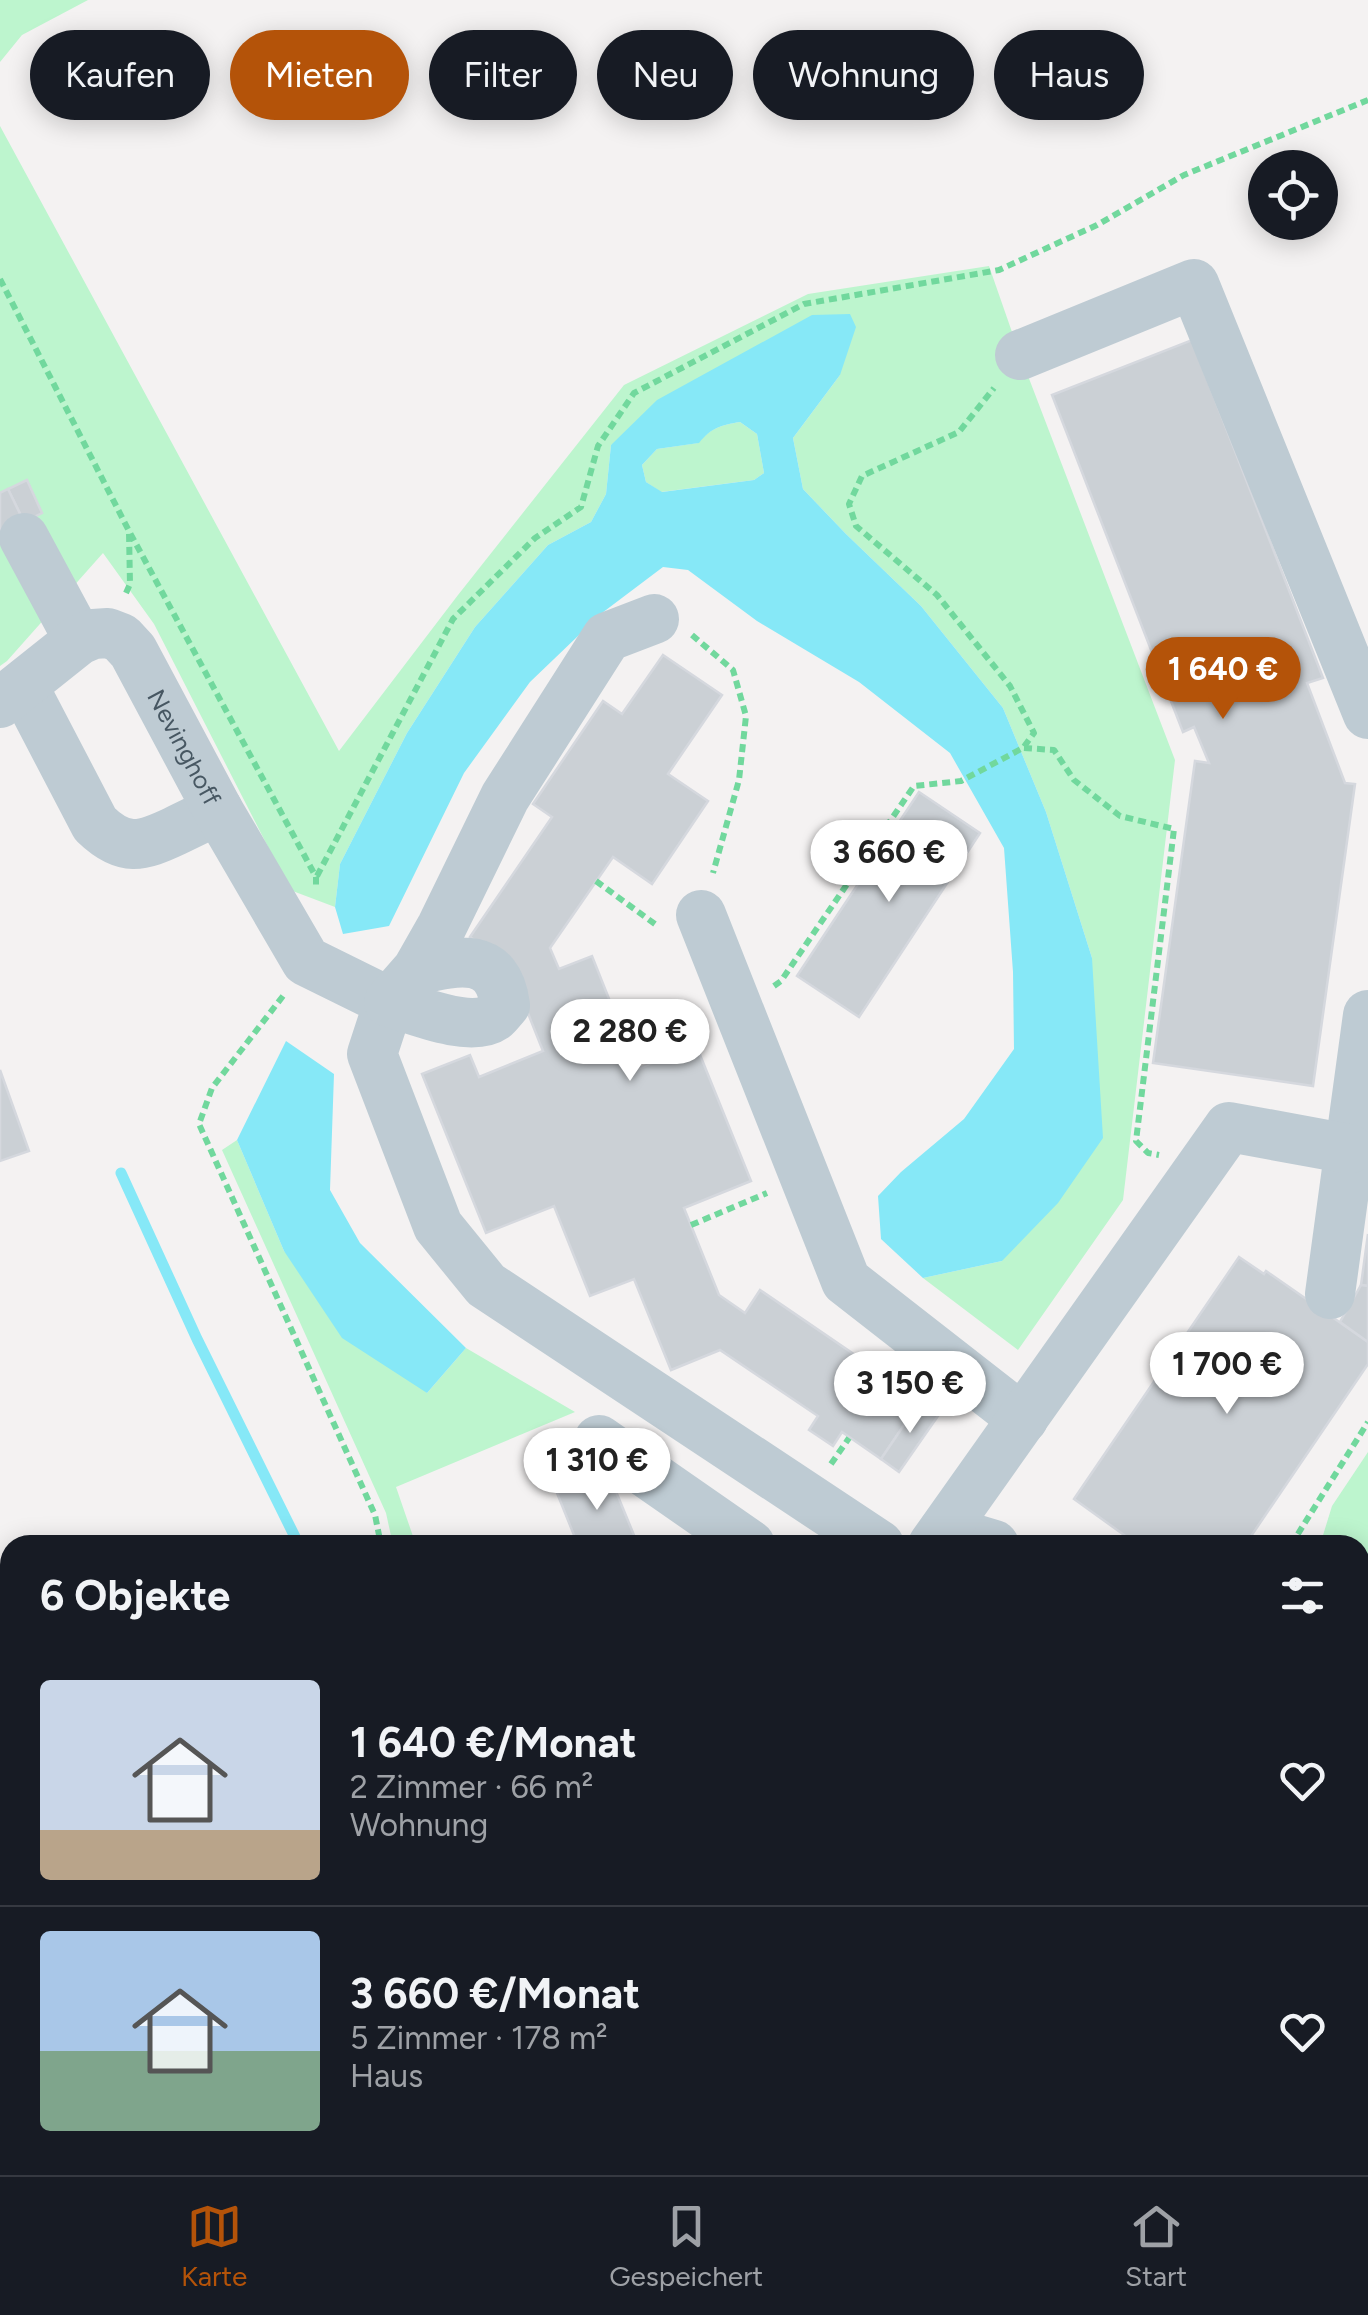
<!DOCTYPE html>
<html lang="de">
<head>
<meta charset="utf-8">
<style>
	:root { --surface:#171b24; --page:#20242c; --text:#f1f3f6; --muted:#9ea1a6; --line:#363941; --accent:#b45309 }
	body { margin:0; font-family:Figtree,sans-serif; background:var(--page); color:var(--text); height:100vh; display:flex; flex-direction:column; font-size:38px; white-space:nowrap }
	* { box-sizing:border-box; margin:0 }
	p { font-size:32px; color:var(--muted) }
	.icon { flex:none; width:55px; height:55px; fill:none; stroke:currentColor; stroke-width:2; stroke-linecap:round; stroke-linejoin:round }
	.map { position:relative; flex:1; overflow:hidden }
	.details { position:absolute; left:0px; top:1535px; width:1370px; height:640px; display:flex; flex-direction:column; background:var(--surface); border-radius:30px 30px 0 0; box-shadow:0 5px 25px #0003 }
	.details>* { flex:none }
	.guide { position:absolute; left:30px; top:30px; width:1310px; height:90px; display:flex; gap:20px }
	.fabs { position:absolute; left:1248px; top:150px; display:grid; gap:20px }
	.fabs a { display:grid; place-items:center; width:90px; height:90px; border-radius:50%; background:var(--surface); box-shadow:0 5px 25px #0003; font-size:50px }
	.price { position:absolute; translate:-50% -85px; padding:0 22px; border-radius:35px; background:#fff; color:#222; font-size:32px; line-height:65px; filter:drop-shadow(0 2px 5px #0008) }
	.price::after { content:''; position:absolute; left:50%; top:60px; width:30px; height:22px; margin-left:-15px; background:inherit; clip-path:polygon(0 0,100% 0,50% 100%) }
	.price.active { background:var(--accent); color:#fff }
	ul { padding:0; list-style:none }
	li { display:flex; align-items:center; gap:30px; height:250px; padding:0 40px }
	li+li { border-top:2px solid var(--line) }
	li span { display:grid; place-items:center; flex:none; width:280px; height:200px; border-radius:10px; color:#555 }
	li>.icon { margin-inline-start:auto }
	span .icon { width:120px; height:120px; fill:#fffc; stroke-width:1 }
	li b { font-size:42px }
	h2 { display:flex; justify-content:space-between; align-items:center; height:120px; padding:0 40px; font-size:42px }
	.chip { padding:0 35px; border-radius:45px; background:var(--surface); box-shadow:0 5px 25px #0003; font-size:35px; line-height:90px }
	.chip.active { background:var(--accent); color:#fff }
	.menu { display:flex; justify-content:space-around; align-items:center; height:140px; border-top:2px solid var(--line); background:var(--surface); font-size:28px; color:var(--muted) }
	.menu a { display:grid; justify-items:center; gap:5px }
	.menu .active { color:var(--accent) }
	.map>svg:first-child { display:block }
	.green { fill:#bdf5ce }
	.water { fill:#86e8f7; fill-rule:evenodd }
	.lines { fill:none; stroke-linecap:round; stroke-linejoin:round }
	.stream { stroke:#86e8f7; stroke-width:11 }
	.building { fill:#cbd0d5; stroke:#d5d8de; stroke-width:2.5 }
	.path { stroke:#71d89d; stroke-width:6; stroke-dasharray:8 5; stroke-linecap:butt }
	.minor { stroke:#becbd3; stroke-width:50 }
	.labels { text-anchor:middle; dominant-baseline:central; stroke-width:10; stroke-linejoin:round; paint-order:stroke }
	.street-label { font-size:25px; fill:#475762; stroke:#fff }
</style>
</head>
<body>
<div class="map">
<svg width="1368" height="2175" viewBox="0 0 1368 2175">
	<rect width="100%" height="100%" fill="#f4f2f2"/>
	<g class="green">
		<path d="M0,0H88L22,35L0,62Z"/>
		<path d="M0,126L339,751L458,595L624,385L808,294L989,266L1020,355L1175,760L1123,1200L1018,1350L923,1278L1002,1261L1092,958L1046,812L1003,708L921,606L846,534L803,489L793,438L840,375L611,445L606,494L591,522L548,545L475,627L407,733L340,864L335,907L290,890L154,624L103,553L7,661L0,666Z"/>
		<path d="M740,422L757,434L764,473L754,480L661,492L646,482L642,465L657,449L698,443C711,428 721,425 740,422Z"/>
		<path d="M237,1140L284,1251L427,1393L466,1348L575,1412L396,1487L416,1545H393L386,1513L222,1150Z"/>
		<path d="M1368,1452V1649L1360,1641V1545H1320L1332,1506Z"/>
	</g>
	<g class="water">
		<path d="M850,314L856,327L840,375L793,438L803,489L846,534L921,606L1003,708L1046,812L1092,958L1103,1138L1058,1203L1002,1261L923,1278L881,1239L878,1196L901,1172L964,1119L1014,1049L1013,972L1004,848L950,753L859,682L757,621L688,570L663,567L602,613L530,682L464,773L389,926L343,934L335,907L340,864L407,733L475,627L548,545L591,522L606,494L611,445L657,400L812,315ZM740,422L757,434L764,473L754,480L662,492L646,482L642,465L657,449L699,443C711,428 721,425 740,422Z"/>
		<path d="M286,1041L334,1074L330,1190L360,1243L466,1348L427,1393L342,1338L284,1251L237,1140Z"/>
	</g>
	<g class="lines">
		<g class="stream">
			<path d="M121,1173L197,1339L299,1545"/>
			<path d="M309,2175L312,2165"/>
		</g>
	</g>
	<g class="building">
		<path d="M1192,340L1323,678L1307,683L1345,783L1355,784L1313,1086L1153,1063L1195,761L1209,763L1194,727L1183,732L1052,395Z"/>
		<path d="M27,480L42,513L24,522L8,489Z"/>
		<path d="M8,489L24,522L0,534V493Z"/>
		<path d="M663,655L722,695L668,774L708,801L652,884L613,857L550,948L559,969L592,956L637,1069L696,1045L751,1181L684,1208L719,1295L745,1313L760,1290L921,1400L881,1459L842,1432L833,1446L809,1430L818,1416L720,1350L671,1370L634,1279L590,1296L554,1206L486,1233L422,1074L470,1055L479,1077L543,1051L508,963L470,937L552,817L533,804L603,701L622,714Z"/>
		<path d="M919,792L980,833L859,1017L797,976Z"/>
		<path d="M0,1070L29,1151L0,1161Z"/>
		<path d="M1368,1234V1286L1361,1285Z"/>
		<path d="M1239,1257L1264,1274L1266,1271L1368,1342V1364L1245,1545H1138L1074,1499Z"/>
		<path d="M1361,1285L1368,1286V1342L1340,1322Z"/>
		<path d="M921,1400L940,1413L899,1472L881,1459Z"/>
		<path d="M608,1472L638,1545H578L557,1493Z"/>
	</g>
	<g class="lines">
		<g class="path">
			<path d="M0,279L129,531L316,877V887"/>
			<path d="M126,593L130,584L129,532"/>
			<path d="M692,635L733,670L746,716L739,780L713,873"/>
			<path d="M1024,748L1054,750L1074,780L1120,816L1174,829L1136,1141L1148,1153L1159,1155"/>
			<path d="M317,876L453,619L535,538L581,507L598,446L634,393L804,304L999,270L1097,225L1184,175L1368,100"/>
			<path d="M596,881L659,927"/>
			<path d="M774,986L781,981L914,786L961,781L1023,748L1034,733L1010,686L937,595L856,526L849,504L862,476L959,432L994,388"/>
			<path d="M283,996L212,1088L199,1124L375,1515L381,1545"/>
			<path d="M630,1054L698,1027"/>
			<path d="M691,1225L767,1193"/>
			<path d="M831,1464L849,1438"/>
			<path d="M1291,1545L1368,1422"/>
			<path d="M1360,1669L1368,1678"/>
			<path d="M383,2175L386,2165"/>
		</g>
		<g class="minor">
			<path d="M1020,355L1194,284L1368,714"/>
			<path d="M24,538L79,640"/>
			<path d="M23,686L95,824C124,852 141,847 175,831C189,824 204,817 218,810"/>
			<path id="s1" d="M0,703L79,640L93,634L108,633L121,638L133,651L218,810L306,961L389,1002L372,1054L438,1226L486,1285L879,1545"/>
			<path d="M701,915L846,1281L1023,1419"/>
			<path d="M417,970C459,960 498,951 505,1005C501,1009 498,1014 494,1017C471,1033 415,1010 389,1002L417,970L442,926L505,797L607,637L654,619"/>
			<path d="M1330,1294L1368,1015"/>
			<path d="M599,1440L750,1545"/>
			<path d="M944,1530L994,1545"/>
			<path d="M933,1545L1229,1127L1349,1149"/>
		</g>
	</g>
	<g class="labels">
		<g class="street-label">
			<text stroke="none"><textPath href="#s1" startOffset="272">Nevinghoff</textPath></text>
		</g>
	</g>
</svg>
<div class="fabs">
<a><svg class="icon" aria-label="locate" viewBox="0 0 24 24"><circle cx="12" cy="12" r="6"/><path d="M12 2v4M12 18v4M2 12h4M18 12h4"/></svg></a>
</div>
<b class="price active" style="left:1223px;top:722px">1 640 €</b>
<b class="price" style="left:889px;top:905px">3 660 €</b>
<b class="price" style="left:630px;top:1084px">2 280 €</b>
<b class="price" style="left:1227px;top:1417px">1 700 €</b>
<b class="price" style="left:910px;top:1436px">3 150 €</b>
<b class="price" style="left:597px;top:1513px">1 310 €</b>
<div class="guide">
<a class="chip">Kaufen</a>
<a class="chip active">Mieten</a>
<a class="chip">Filter</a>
<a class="chip">Neu</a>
<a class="chip">Wohnung</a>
<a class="chip">Haus</a>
</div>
<section class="details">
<h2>6 Objekte<svg class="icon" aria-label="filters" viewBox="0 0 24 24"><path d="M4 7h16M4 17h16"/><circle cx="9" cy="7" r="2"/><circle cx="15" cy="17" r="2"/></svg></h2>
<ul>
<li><span style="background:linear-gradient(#c9d6e8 75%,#b9a48a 0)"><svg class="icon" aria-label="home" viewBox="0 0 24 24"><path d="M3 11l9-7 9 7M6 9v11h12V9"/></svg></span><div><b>1 640 €/Monat</b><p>2 Zimmer · 66 m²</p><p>Wohnung</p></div><svg class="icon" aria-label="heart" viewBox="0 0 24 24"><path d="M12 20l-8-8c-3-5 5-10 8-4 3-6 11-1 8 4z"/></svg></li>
<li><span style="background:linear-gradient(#a9c7e8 60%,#7fa58c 0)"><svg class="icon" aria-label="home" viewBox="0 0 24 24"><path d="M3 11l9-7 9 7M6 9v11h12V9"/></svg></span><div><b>3 660 €/Monat</b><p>5 Zimmer · 178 m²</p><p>Haus</p></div><svg class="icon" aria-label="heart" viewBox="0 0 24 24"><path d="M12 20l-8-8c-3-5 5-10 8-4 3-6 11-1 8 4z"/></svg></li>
</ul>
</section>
</div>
<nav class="menu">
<a class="active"><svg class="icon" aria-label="map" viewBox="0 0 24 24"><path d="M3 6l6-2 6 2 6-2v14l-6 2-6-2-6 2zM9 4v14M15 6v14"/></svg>Karte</a>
<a><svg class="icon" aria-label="saved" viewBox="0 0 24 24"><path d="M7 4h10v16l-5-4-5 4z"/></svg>Gespeichert</a>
<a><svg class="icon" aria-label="home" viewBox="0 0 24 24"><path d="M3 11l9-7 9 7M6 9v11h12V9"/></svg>Start</a>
</nav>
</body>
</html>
